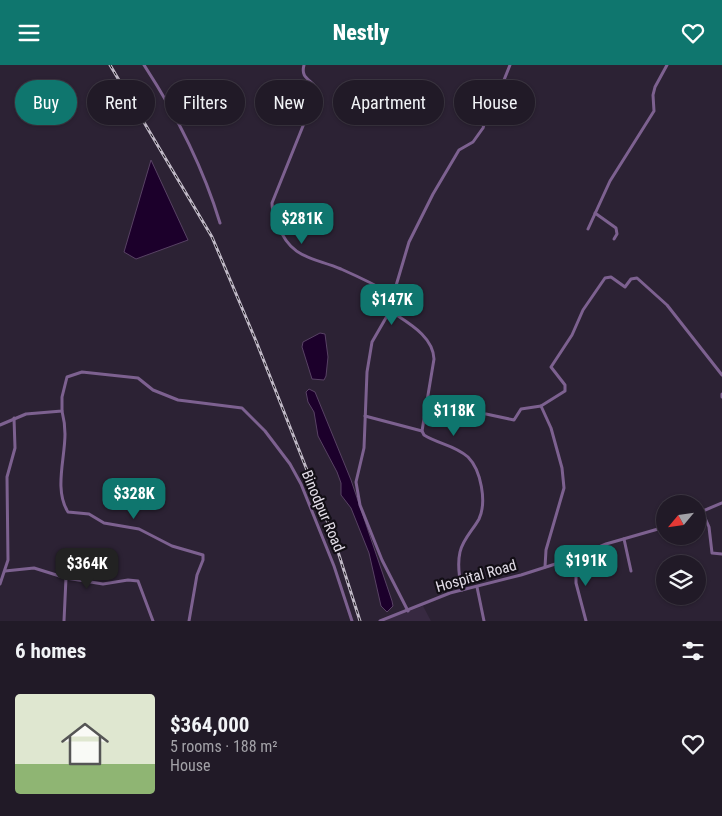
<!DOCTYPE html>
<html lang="en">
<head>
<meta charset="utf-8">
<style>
	:root { --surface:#211a27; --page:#2d2733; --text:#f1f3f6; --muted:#a2a1a7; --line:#3e3844; --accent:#0f766e }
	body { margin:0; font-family:"Roboto Condensed",sans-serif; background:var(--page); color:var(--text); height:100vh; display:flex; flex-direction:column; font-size:19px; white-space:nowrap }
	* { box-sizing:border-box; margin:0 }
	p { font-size:16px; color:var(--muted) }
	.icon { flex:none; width:28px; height:28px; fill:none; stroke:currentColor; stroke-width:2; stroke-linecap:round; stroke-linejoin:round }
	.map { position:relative; height:556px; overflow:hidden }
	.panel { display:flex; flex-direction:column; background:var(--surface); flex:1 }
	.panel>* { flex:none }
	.banner { position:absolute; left:15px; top:15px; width:692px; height:45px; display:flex; gap:10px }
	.needle { width:32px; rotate:241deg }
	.controls { position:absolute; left:656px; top:430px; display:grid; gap:10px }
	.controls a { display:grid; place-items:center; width:50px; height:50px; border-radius:50%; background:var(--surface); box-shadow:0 1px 4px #0004,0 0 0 1px var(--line); font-size:25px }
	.price { position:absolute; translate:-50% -42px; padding:0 11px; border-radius:10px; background:var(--accent); color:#fff; font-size:16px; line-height:32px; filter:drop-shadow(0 1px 2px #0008) }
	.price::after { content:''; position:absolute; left:50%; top:30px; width:15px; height:11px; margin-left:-8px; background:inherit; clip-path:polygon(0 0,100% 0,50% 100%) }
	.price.on { background:#222; color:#fff }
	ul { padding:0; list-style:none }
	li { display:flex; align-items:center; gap:15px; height:125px; padding:0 15px }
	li+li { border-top:1px solid var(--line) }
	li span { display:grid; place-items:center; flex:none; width:140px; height:100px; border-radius:5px; color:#555 }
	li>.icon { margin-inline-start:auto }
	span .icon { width:60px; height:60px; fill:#fffc; stroke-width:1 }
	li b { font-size:21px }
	h2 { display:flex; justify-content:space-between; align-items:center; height:60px; padding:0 15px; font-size:21px }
	.pill { padding:0 18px; border-radius:22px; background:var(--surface); box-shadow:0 1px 4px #0004,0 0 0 1px var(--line); font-size:18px; line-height:45px }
	.pill.on { background:var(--accent); color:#fff }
	header { display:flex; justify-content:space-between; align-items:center; height:65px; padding:0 15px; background:var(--accent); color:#fff; font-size:22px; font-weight:800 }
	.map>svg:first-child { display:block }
	.built { fill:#372941 }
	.water { fill:#1c002b; stroke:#584264 }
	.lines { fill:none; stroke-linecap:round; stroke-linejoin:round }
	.street { stroke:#7d6190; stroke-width:3 }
	.rail-casing { stroke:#c0b9c6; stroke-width:3 }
	.rail { stroke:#120e15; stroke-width:1; stroke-dasharray:4; stroke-linecap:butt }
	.labels { text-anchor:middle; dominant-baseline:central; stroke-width:4.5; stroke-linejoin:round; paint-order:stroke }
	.street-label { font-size:15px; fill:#e3dde8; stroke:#120e15 }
</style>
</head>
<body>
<header><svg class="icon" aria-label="menu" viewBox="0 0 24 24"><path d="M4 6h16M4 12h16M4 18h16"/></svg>Nestly<svg class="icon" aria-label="heart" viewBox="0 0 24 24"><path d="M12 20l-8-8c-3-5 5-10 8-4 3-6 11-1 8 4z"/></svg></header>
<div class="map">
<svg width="722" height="556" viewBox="0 0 722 556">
	<rect width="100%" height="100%" fill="#2c2234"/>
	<path class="built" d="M423,541L431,556H382Z"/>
	<g class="water">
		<path d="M202,30L218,39L219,52L211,58L195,50Z"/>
		<path d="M151,95L188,175L136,194L124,187Z"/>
		<path d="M320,268L325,269L328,292L326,311L324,315L312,314L302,282L303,277Z"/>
		<path d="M309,324L315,327L351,415L392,536L393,541L387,547L381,541L369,488L351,443L341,430V418L337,407L318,371L314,347L308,337L306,327Z"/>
	</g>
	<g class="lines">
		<g class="street">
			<path d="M144,0C176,49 203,102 220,158"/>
			<path d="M304,0C301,11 307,13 314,20V24L309,46L272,138C272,147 275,152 278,160C291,194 312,192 341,204C359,212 376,220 393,230"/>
			<path d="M595,148L616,163L617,169L614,174"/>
			<path d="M588,164L610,116L654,46L653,30L655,22L667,0"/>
			<path d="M389,245C406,257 433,270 434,294L422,366L424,370C438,379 455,380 468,392C481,405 487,437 479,454C473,465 463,474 460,487C457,500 459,512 462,525"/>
			<path d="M722,329V332"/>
			<path d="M62,346C64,354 65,362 65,369C65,394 54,425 68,447L89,449L104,458L139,464L172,481L203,490V495L197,510L189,556"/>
			<path d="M365,351L422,366"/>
			<path d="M426,351L466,354L476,349H486L514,355L521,344L541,341"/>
			<path d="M0,360L26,349L62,346V332L67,312L82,307L138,313L153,325L178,335L242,343L265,366L290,399L301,419L334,501L352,556"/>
			<path d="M702,446L709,462L712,488L722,489"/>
			<path d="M698,448L722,438"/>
			<path d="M624,474L631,506"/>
			<path d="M576,491V518L586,556"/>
			<path d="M545,502L546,485L564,423L562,403L551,363L541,341L565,326V320L551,302L572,270L583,245L605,213L611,212L625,222L631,214L637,213L667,240L722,310"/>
			<path d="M5,506L34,503L66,513L103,519L128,515L138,516L153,556"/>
			<path d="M0,519L8,495L7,412L15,383L14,353"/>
			<path d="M477,522L484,556"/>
			<path d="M408,546L382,495L360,440L356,417L364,383L367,307L372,277L387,251L409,177L433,129L459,85L473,77L483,63L486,53L495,48L504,37L502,20L510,0"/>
			<path d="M64,556L66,513"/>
			<path d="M380,556L450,528L521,510L571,494L606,479L665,462"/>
		</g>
		<g class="rail-casing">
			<path id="rail" d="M110,0L212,172L256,276L333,471L360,556"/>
		</g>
		<use href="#rail" class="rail"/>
	</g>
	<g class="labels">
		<g class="street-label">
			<text transform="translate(323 446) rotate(67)">Binodpur Road</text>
			<text transform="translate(476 511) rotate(-16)">Hospital Road</text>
		</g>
	</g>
</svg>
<div class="controls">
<a><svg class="needle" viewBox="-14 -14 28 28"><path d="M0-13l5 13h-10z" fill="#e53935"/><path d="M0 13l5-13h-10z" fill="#a2a1a7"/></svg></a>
<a><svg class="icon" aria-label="layers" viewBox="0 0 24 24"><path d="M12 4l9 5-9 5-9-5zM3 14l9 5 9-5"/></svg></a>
</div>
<b class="price" style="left:302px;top:180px">$281K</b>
<b class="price" style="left:392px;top:261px">$147K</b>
<b class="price" style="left:454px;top:372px">$118K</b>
<b class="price" style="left:134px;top:455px">$328K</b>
<b class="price" style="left:586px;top:522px">$191K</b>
<b class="price on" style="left:87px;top:525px">$364K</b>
<div class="banner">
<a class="pill on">Buy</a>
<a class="pill">Rent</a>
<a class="pill">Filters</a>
<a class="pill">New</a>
<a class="pill">Apartment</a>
<a class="pill">House</a>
</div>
</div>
<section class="panel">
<h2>6 homes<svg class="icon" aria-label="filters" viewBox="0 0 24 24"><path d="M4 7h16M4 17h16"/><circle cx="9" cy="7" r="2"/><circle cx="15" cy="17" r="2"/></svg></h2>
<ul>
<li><span style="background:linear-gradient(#dfe7d0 70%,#8fb573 0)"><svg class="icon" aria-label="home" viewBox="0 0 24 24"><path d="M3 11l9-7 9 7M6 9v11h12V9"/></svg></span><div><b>$364,000</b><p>5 rooms · 188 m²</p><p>House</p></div><svg class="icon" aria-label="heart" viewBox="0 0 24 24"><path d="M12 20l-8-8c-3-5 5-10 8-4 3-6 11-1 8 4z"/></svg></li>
</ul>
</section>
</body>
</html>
